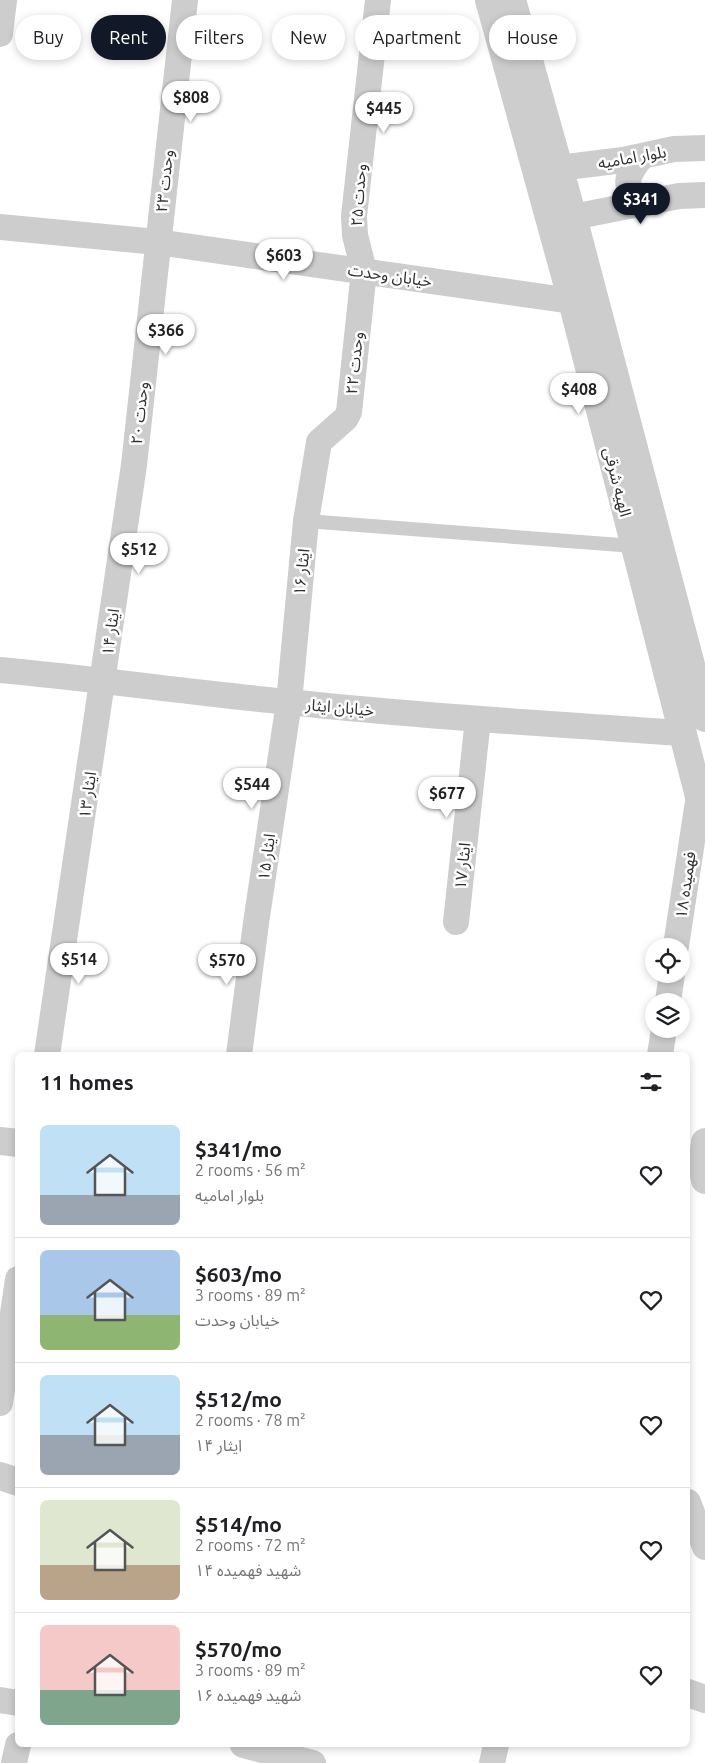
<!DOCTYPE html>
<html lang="en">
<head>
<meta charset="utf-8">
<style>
	:root { --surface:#fff; --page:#f2f2f2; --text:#202124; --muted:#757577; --line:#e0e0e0; --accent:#111827 }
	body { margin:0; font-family:Ubuntu,"Noto Sans Arabic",sans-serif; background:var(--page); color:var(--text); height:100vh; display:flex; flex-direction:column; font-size:19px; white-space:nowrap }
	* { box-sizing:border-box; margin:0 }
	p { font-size:16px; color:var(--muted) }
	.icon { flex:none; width:28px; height:28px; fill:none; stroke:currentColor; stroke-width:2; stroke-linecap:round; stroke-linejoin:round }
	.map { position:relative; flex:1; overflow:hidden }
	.side { position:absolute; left:15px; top:1052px; width:675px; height:695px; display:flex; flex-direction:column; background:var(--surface); border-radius:8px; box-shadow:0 2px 8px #0003 }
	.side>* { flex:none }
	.guide { position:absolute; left:15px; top:15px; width:675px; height:45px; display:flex; gap:10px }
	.tools { position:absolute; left:645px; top:938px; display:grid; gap:10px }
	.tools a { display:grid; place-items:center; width:45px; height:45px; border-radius:50%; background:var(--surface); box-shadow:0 2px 8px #0003; font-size:25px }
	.price { position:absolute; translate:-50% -42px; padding:0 11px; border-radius:18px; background:#fff; color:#222; font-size:16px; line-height:32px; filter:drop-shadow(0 1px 2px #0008) }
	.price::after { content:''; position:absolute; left:50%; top:30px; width:15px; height:11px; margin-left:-8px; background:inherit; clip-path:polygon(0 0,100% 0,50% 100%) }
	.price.active { background:var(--accent); color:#fff }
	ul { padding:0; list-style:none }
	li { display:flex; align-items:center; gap:15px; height:125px; padding:0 25px }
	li+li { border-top:1px solid var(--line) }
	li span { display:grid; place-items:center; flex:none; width:140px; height:100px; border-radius:8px; color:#555 }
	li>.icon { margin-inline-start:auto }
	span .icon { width:60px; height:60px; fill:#fffc; stroke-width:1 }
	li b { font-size:21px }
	h2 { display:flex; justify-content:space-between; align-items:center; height:60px; padding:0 25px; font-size:21px }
	.pill { padding:0 18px; border-radius:22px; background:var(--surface); box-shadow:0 2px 8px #0003; font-size:18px; line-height:45px }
	.pill.active { background:var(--accent); color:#fff }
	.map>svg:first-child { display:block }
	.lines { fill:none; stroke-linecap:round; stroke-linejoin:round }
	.service { stroke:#cdcdcd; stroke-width:14 }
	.minor { stroke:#cdcdcd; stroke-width:26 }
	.tertiary { stroke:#cdcdcd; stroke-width:28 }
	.labels { text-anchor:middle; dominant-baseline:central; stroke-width:5; stroke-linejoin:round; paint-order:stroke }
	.street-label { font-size:16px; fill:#303030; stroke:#fff }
</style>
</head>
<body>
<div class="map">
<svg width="705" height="1763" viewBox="0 0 705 1763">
	<rect width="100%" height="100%" fill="#fff"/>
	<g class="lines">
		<path class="service" d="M306,521L634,546"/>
		<g class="minor">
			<path d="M0,34L4,0"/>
			<path d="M641,157C625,178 621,189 647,203"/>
			<path d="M559,168L623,160L674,149L705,148"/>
			<path d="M573,217L679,196L705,195"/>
			<path d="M0,227L157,242L572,301"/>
			<path d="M0,670C97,679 193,693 289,702C420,716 551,724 682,733"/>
			<path d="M456,922L478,719"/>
			<path d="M676,946L699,795"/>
			<path d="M668,1001L672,974"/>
			<path d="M47,1055L134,465L185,0"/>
			<path d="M239,1055L256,923L289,702L306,521L319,442L346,418L349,412L364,271L355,235L354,216L378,0"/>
			<path d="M660,1055L664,1029"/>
			<path d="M0,1403L18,1279"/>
			<path d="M688,1502L705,1547"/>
			<path d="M0,1700L18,1703"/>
			<path d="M243,1745L313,1763"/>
			<path d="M14,1763L18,1745"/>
			<path d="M492,1763L496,1745"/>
		</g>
		<g class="tertiary">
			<path d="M489,0L572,301L705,820"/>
			<path d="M512,0L573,217L705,718"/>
			<path d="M0,1141L18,1143"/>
			<path d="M705,1142L702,1166L705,1180"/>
			<path d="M0,1476L18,1482"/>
			<path d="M688,1693L705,1699"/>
		</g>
	</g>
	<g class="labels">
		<g class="street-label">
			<text transform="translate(632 157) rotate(-10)">بلوار امامیه</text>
			<text transform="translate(164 181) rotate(-84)">وحدت ۲۳</text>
			<text transform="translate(358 195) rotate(-86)">وحدت ۲۵</text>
			<text transform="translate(390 275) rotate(8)">خیابان وحدت</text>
			<text transform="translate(354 363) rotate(-84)">وحدت ۲۲</text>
			<text transform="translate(139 413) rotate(-84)">وحدت ۲۰</text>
			<text transform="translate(618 482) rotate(76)">الهیه شرقی</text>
			<text transform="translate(301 572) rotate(-84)">ایثار ۱۶</text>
			<text transform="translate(110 632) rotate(-82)">ایثار ۱۴</text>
			<text transform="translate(340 707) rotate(5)">خیابان ایثار</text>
			<text transform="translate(87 795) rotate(-82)">ایثار ۱۳</text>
			<text transform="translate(266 857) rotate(-82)">ایثار ۱۵</text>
			<text transform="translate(462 866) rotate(-84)">ایثار ۱۷</text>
			<text transform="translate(685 885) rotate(-82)">فهمیده ۱۸</text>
		</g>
	</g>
</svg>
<div class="tools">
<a><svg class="icon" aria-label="locate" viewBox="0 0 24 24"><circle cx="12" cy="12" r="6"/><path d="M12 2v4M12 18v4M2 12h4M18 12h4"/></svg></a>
<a><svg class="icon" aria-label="layers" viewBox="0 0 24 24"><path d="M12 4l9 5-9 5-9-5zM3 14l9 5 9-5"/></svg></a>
</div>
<b class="price" style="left:191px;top:123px">$808</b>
<b class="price" style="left:384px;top:134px">$445</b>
<b class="price active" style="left:641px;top:225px">$341</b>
<b class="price" style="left:284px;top:281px">$603</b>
<b class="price" style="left:166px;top:356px">$366</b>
<b class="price" style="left:579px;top:415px">$408</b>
<b class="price" style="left:139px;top:575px">$512</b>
<b class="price" style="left:252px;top:810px">$544</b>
<b class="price" style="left:447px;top:819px">$677</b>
<b class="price" style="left:79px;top:985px">$514</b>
<b class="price" style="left:227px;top:986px">$570</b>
<div class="guide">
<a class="pill">Buy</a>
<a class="pill active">Rent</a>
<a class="pill">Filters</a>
<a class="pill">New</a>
<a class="pill">Apartment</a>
<a class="pill">House</a>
</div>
<section class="side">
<h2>11 homes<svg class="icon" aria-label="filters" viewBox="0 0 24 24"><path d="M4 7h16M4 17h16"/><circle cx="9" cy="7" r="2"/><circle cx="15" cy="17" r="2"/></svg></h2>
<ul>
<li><span style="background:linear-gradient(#bfe0f5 70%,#9aa5b1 0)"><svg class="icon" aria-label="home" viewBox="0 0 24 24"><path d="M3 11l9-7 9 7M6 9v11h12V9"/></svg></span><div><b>$341/mo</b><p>2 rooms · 56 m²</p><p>بلوار امامیه</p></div><svg class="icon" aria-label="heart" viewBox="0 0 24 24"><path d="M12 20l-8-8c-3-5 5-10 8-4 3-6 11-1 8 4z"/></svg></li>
<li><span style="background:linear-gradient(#a9c7e8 65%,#8fb573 0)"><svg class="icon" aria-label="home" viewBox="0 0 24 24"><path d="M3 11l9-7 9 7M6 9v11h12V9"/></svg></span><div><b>$603/mo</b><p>3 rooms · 89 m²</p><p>خیابان وحدت</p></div><svg class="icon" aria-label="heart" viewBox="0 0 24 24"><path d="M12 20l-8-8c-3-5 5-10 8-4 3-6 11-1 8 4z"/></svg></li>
<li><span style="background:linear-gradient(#bfe0f5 60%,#9aa5b1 0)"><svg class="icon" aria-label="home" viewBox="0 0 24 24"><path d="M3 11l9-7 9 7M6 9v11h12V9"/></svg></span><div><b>$512/mo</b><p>2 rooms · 78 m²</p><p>ایثار ۱۴</p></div><svg class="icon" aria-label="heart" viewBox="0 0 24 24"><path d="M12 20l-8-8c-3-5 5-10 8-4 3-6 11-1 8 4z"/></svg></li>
<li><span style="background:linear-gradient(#dfe7d0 65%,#b9a48a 0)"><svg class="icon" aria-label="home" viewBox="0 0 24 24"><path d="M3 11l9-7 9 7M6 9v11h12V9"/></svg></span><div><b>$514/mo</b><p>2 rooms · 72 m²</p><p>شهید فهمیده ۱۴</p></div><svg class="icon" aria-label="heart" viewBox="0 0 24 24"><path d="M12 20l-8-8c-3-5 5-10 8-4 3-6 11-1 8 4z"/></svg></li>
<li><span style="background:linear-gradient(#f6c9c9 65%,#7fa58c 0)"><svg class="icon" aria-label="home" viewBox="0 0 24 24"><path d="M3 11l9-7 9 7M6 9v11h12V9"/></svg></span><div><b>$570/mo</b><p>3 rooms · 89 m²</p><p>شهید فهمیده ۱۶</p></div><svg class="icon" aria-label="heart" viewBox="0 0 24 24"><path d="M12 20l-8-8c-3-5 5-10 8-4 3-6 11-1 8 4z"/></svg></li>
</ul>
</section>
</div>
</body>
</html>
